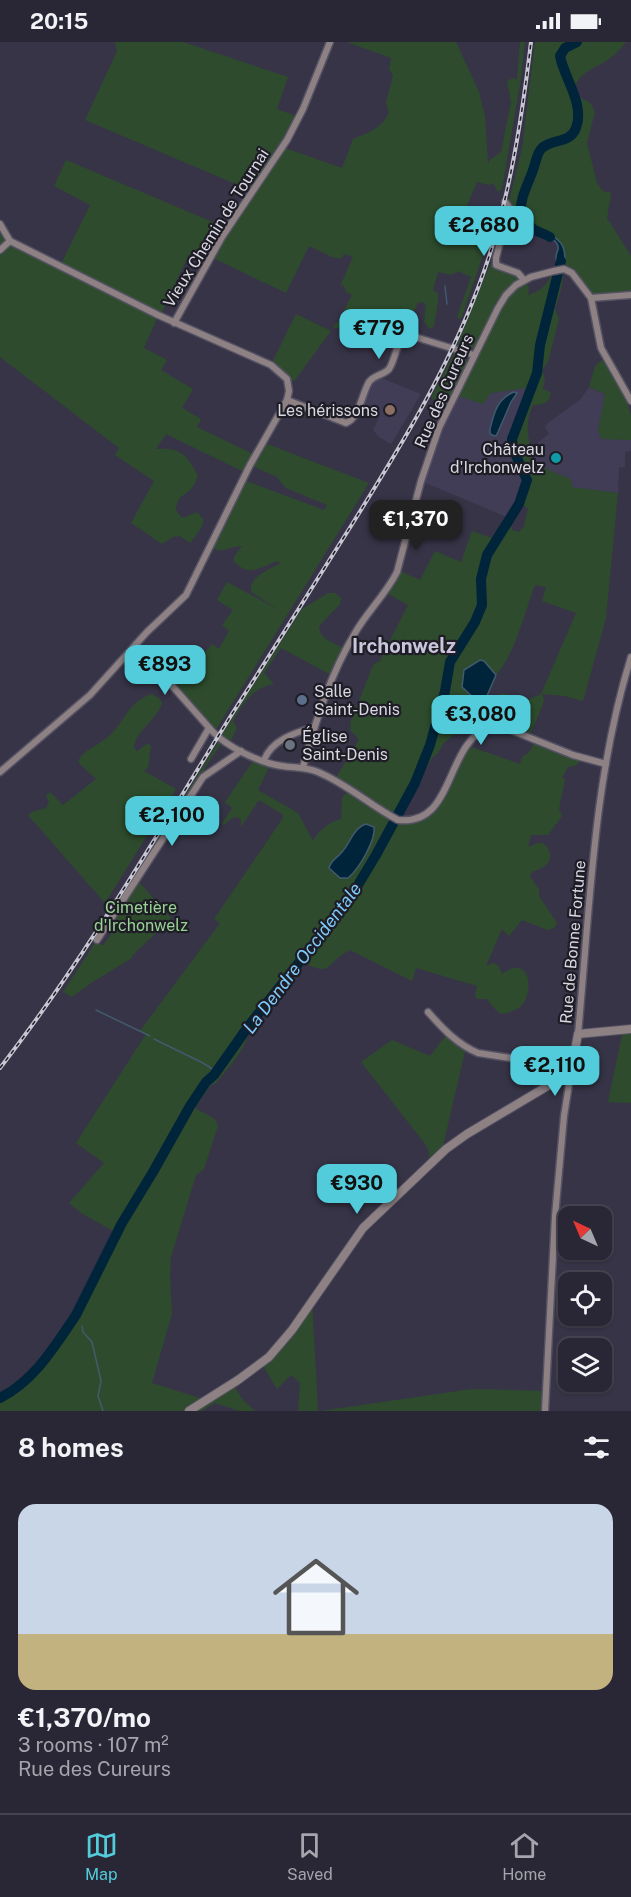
<!DOCTYPE html>
<html lang="en">
<head>
<meta charset="utf-8">
<style>
	:root { --surface:#292735; --page:#353341; --text:#f1f3f6; --muted:#a5a5ad; --line:#454450; --accent:#52cbda }
	body { margin:0; font-family:"Public Sans",sans-serif; background:var(--page); color:var(--text); height:100vh; display:flex; flex-direction:column; font-size:22px; white-space:nowrap }
	* { box-sizing:border-box; margin:0 }
	p { font-size:20px; color:var(--muted) }
	.icon { flex:none; width:33px; height:33px; fill:none; stroke:currentColor; stroke-width:2; stroke-linecap:round; stroke-linejoin:round }
	.map { position:relative; height:1369px; overflow:hidden }
	.side { display:flex; flex-direction:column; background:var(--surface); flex:1 }
	.side>* { flex:none }
	.needle { width:39px; rotate:316deg }
	.controls { position:absolute; left:558px; top:1164px; display:grid; gap:12px }
	.controls a { display:grid; place-items:center; width:54px; height:54px; border-radius:12px; background:var(--surface); box-shadow:0 2px 4px #0004,0 0 0 2px var(--line); font-size:30px }
	.price { position:absolute; translate:-50% -51px; padding:0 14px; border-radius:12px; background:var(--accent); color:#111; font-size:20px; line-height:39px; filter:drop-shadow(0 2px 3px #0008) }
	.price::after { content:''; position:absolute; left:50%; top:36px; width:18px; height:14px; margin-left:-9px; background:inherit; clip-path:polygon(0 0,100% 0,50% 100%) }
	.price.current { background:#222; color:#fff }
	ul { padding:0; list-style:none }
	li { display:grid; align-content:center; gap:12px; height:318px; padding:0 18px }
	li span { display:grid; place-items:center; height:186px; border-radius:18px; color:#555 }
	li>.icon { margin-inline-start:auto }
	span .icon { width:108px; height:108px; fill:#fffc; stroke-width:1 }
	li b { font-size:26px }
	h2 { display:flex; justify-content:space-between; align-items:center; height:72px; padding:0 18px; font-size:26px }
	.status { display:flex; justify-content:space-between; align-items:center; height:42px; padding:0 30px; background:var(--surface); direction:ltr }
	.status svg { height:16px; fill:currentColor }
	.menu { display:flex; justify-content:space-around; align-items:center; height:84px; border-top:2px solid var(--line); background:var(--surface); font-size:16px; color:var(--muted) }
	.menu a { display:grid; justify-items:center; gap:3px }
	.menu .current { color:var(--accent) }
	.map>svg:first-child { display:block }
	.built { fill:#423d56 }
	.green { fill:#2e4c2d; fill-rule:evenodd }
	.water { fill:#00243a; stroke:#415a6d; stroke-width:1.5 }
	.lines { fill:none; stroke-linecap:round; stroke-linejoin:round }
	.stream { stroke:#415a6d; stroke-width:1.5 }
	.river { stroke:#00243a; stroke-width:10 }
	.minor-casing { stroke:#545163; stroke-width:9 }
	.tertiary-casing { stroke:#545163; stroke-width:10 }
	.minor { stroke:#8d8184; stroke-width:6 }
	.tertiary { stroke:#8d8184; stroke-width:8 }
	.rail-casing { stroke:#c7c6d3; stroke-width:4 }
	.rail { stroke:#1e1d25; stroke-width:1.5; stroke-dasharray:4.5; stroke-linecap:butt }
	.education-dot { fill:#8d6e63; stroke:#1e1d25; stroke-width:2 }
	.culture-dot { fill:#0f9aa8; stroke:#1e1d25; stroke-width:2 }
	.service-dot { fill:#5c6f8a; stroke:#1e1d25; stroke-width:2 }
	.worship-dot { fill:#6b7280; stroke:#1e1d25; stroke-width:2 }
	.labels { text-anchor:middle; dominant-baseline:central; stroke-width:4.5; stroke-linejoin:round; paint-order:stroke }
	.street-label { font-size:16px; fill:#d8d7e3; stroke:#1e1d25 }
	.poi-label { font-size:16px; fill:#d8d7e3; stroke:#1e1d25; text-anchor:end }
	.park-label { font-size:16px; fill:#98d295; stroke:#1e1d25 }
	.water-label { font-size:18px; font-style:italic; fill:#7ecafc; stroke:#1e1d25 }
	.quarter-label { font-size:20px; font-weight:bold; fill:#c9c5dd; stroke:#1e1d25 }
</style>
</head>
<body>
<div class="status"><b>20:15</b><svg viewBox="0 0 49 12"><path d="M0 12V9h3v3zM5 12V6h3v6zM10 12V3h3v9zM15 12V0h3v12zM26 1h20v11H26zM47 4h2v5h-2z"/></svg></div>
<div class="map">
<svg width="631" height="1369" viewBox="0 0 631 1369">
	<rect width="100%" height="100%" fill="#373447"/>
	<g class="built">
		<path d="M376,334L421,352L391,402L379,395L373,388L380,374L359,362Z"/>
		<path d="M531,345L512,397L513,407L527,438L519,462L509,476L421,439L454,353L491,351Z"/>
		<path d="M589,345L605,352L598,389L602,397L631,398V409L625,410V425H619L618,451L572,445L569,436L557,432L532,420L531,406L549,392L545,385L548,381L581,357Z"/>
	</g>
	<g class="green">
		<path d="M115,0H183L288,35L277,67L299,75L282,105L342,126L353,97C370,90 379,88 389,71L386,60L393,34L389,26L391,16L347,0H456L479,50L485,74L488,122L490,118L501,110L511,60L507,39L513,36L517,38L520,0H525L520,42L502,147L498,150L493,141L489,143L477,140L451,200L454,202C463,194 471,182 481,173L491,179L492,186L489,196L461,277L457,276L458,272L471,235L458,229C450,236 446,231 438,230L433,248L438,251V260L434,284L430,287L424,280L426,264L423,260L418,261L412,273H407L401,288L333,286L336,281H338L352,253L346,250L344,243L340,244L353,215L344,212L341,217L332,215L309,204L286,251L211,215L207,221L189,212L162,270L160,274H158L144,306L167,318L161,328L193,347L182,366L201,377L197,385L255,413L262,400L369,441L215,689L174,646L212,602L219,607L229,589L222,583L233,568L217,558L227,540L279,568L251,550C248,535 270,527 281,521L277,519C259,526 250,535 234,520V515L242,504C230,504 225,511 214,507L212,501L243,438L324,468L327,463L286,446L277,435L250,423L246,431L166,392L156,407C181,405 187,413 198,434C196,438 194,445 190,448C182,455 177,455 176,468L182,476L197,470L204,478L200,488L190,501L180,494L173,495L162,502L131,481L154,439L115,413L119,406L0,315V182L10,199L60,224L90,163L54,144L66,118L215,181L226,190L252,149L85,78L117,9Z"/>
		<path d="M535,0H626C620,7 616,12 609,17C599,25 572,32 576,50C578,57 586,57 591,62C593,64 593,67 595,70L587,101L597,141L601,147L605,150H610L611,152L607,176L631,214V253H593L572,231L564,228C563,241 560,252 555,266L559,277L548,320L542,328L545,337L543,347L551,351C549,361 543,363 533,363C523,383 530,400 533,420L557,432L569,436L572,440V445L618,451L606,576L583,659L565,654L542,652L544,657L543,662L530,693L525,691L523,676C511,665 505,669 490,666L485,672L475,663L458,689L443,702L438,711L432,716L425,728L419,731L395,776L405,781L417,776L437,763L466,703L520,722L522,715L529,710L535,699L581,717C578,724 575,724 568,725L562,736L565,737L559,767L562,774L548,793H531L528,805C532,804 538,800 542,801C546,802 548,806 549,809C554,821 542,827 532,830L530,835L539,847V854L557,881L554,886L548,888L522,878L509,894L502,887L486,924L493,921L498,923L502,932C531,910 535,952 520,965C515,969 507,971 501,972L495,967L487,957H477L475,954L477,944L416,926L412,939L350,908C323,922 335,936 299,919L250,982C248,1006 231,1022 216,1041L211,1043L195,1066L215,1077L218,1084L204,1127L196,1133L171,1215L170,1232L172,1272L152,1341L206,1358L233,1342L242,1357L255,1369H240L215,1361L202,1369H0V1356C56,1327 90,1246 117,1191L81,1171L69,1161L104,1121L76,1101L146,992L140,989L220,881L214,877L283,776L282,772L259,758L241,785V778L238,775L232,776L224,783L222,782L232,766L225,760L255,716L271,721L258,748L298,771L313,799C319,788 329,780 341,777L342,756L349,748L334,739L359,697L350,688L351,678L372,626L375,621L379,620L408,563L385,550L398,528L420,538L435,509L461,520L472,489L495,497L509,476L512,488L519,490L524,484L528,466L519,462L527,438L513,407L512,397L531,345L491,351L483,362L455,353L449,364L431,356L455,309C463,312 468,316 467,325L476,305L466,309L456,306L490,223L495,220C508,226 534,236 528,253C539,250 549,242 552,230L564,227C560,201 565,197 539,188L536,191L528,196L521,190C520,201 516,206 504,201L502,196L510,164L509,159L522,106ZM535,543L546,545L542,559L576,571L541,652L525,659L502,651L489,659L488,663L486,656L482,658L484,619L496,633C516,610 524,572 535,543ZM366,782H370C365,803 364,827 343,837L336,833L334,816L340,813L362,783Z"/>
		<path d="M296,272L331,289L295,338L289,340L271,323Z"/>
		<path d="M602,318C614,323 628,360 631,374C631,381 631,390 631,398L602,397L598,389L605,352L589,345L595,324Z"/>
		<path d="M328,551H335L341,556L340,562L319,584C319,597 335,602 346,607L333,634L281,606L264,631L274,642C253,645 243,662 233,679L237,686L229,702L221,694L302,567Z"/>
		<path d="M151,652L159,656L162,661C157,679 135,688 134,706L137,709L148,701L151,704L148,726L144,729L176,747L105,861L28,773L32,770L46,766L49,760L46,754L50,750L63,763L96,737L80,722L78,719C84,707 98,704 108,695C125,680 127,661 151,652Z"/>
		<path d="M219,699L222,701L204,727L207,730L121,861L125,848Z"/>
		<path d="M139,840L171,876L132,914V916L91,941L72,955L63,950L95,901L103,903L111,893L107,888Z"/>
		<path d="M631,987V1061L608,1060L623,988Z"/>
		<path d="M447,992L466,1005L443,1104L446,1107L430,1122L429,1109L426,1103L361,1020L392,998L430,1014Z"/>
		<path d="M312,1257L318,1369H298L300,1341L291,1333L277,1347L262,1322Z"/>
		<path d="M472,1347L546,1349L545,1369H320Z"/>
	</g>
	<g class="water">
		<path d="M538,188C560,195 568,203 564,227L557,229C558,223 556,219 556,214C557,208 559,209 558,204C556,196 543,193 536,191Z"/>
		<path d="M514,350L517,351L511,360L498,390L496,394L492,393L490,391V387C494,371 497,357 514,350Z"/>
		<path d="M480,618L484,619L496,633L486,656L476,658L462,645L464,628Z"/>
		<path d="M366,782L374,785C376,798 359,827 348,836H340L329,826C331,818 336,817 341,811C350,802 353,786 366,782Z"/>
	</g>
	<g class="lines">
		<g class="stream">
			<path d="M445,244L447,262"/>
			<path d="M96,968L150,994"/>
			<path d="M154,997L203,1021L217,1030"/>
			<path d="M82,1284L83,1290L92,1300L101,1339L98,1354L103,1369"/>
		</g>
		<g class="river">
			<path d="M550,195C545,192 538,190 533,187C510,169 526,149 533,128C536,121 536,112 542,106C553,96 570,102 576,86C585,62 564,36 560,14L565,6L577,0"/>
			<path d="M0,1356C35,1338 55,1304 76,1273L122,1181L153,1130L190,1064L206,1040L214,1033L250,982L349,858L376,813L415,741L430,703L445,649L450,620L475,580L482,563L481,537L487,513L519,462L527,438L513,407L512,397L537,331L540,303L561,219"/>
		</g>
		<g class="minor-casing">
			<g id="minor">
				<path d="M505,160L509,165L508,169L496,216V223L518,231L524,238"/>
				<path d="M0,182L10,199L158,273L271,323L287,337L289,349L287,358L250,423L186,553L147,590L90,653L0,730"/>
				<path d="M0,208L10,199"/>
				<path d="M591,256L631,253"/>
				<path d="M174,281L222,195L287,98L303,67L330,0"/>
				<path d="M287,358L346,381C359,376 362,352 369,340C374,333 384,333 389,327C397,315 395,295 412,294L474,313"/>
				<path d="M136,603L212,689C227,705 260,721 282,724C295,726 306,725 318,730C347,742 371,764 398,778C456,784 443,703 491,683L508,687L573,713L606,722"/>
				<path d="M191,717L209,686"/>
				<path d="M264,718C272,698 294,691 314,685"/>
				<path d="M303,725C316,678 330,633 355,591C367,570 386,552 397,530L421,439L439,386L498,266L506,253L516,243L531,235L554,229L564,227L572,231L591,256L601,306L631,359"/>
				<path d="M97,898L203,735L241,709"/>
				<path d="M428,970C443,987 457,1002 478,1011L556,1023L571,1030L564,1074L555,1174L545,1369"/>
				<path d="M578,992C590,866 593,737 631,615"/>
			</g>
		</g>
		<g class="tertiary-casing">
			<path id="tertiary" d="M189,1369L238,1338L269,1315L292,1288L363,1186L446,1107L467,1092L571,1030L578,992L631,987"/>
		</g>
		<use href="#minor" class="minor"/>
		<use href="#tertiary" class="tertiary"/>
		<g class="rail-casing">
			<path id="rail" d="M0,1026C87,914 157,792 232,672C272,610 311,547 351,484C399,407 446,331 478,246C508,167 521,84 531,0"/>
		</g>
		<use href="#rail" class="rail"/>
	</g>
	<circle class="education-dot" cx="390" cy="368" r="6"/>
	<circle class="culture-dot" cx="556" cy="416" r="6"/>
	<circle class="service-dot" cx="302" cy="658" r="6"/>
	<circle class="worship-dot" cx="290" cy="703" r="6"/>
	<g class="labels">
		<g class="street-label">
			<text transform="translate(216 186) rotate(-58)">Vieux Chemin de Tournai</text>
			<text transform="translate(444 349) rotate(-66)">Rue des Cureurs</text>
			<text transform="translate(573 900) rotate(-85)">Rue de Bonne Fortune</text>
		</g>
		<g class="poi-label">
			<text x="378" y="368">Les hérissons</text>
			<text x="544" y="407">Château<tspan x="544" dy="18">d'Irchonwelz</tspan></text>
			<text x="314" y="649" text-anchor="start">Salle<tspan x="314" dy="18">Saint-Denis</tspan></text>
			<text x="302" y="694" text-anchor="start">Église<tspan x="302" dy="18">Saint-Denis</tspan></text>
		</g>
		<g class="park-label">
			<text x="141" y="865">Cimetière<tspan x="141" dy="18">d'Irchonwelz</tspan></text>
		</g>
		<g class="water-label">
			<text transform="translate(302 916) rotate(-53)">La Dendre Occidentale</text>
		</g>
		<g class="quarter-label">
			<text x="404" y="604">Irchonwelz</text>
		</g>
	</g>
</svg>
<div class="controls">
<a><svg class="needle" viewBox="-14 -14 28 28"><path d="M0-13l5 13h-10z" fill="#e53935"/><path d="M0 13l5-13h-10z" fill="#a5a5ad"/></svg></a>
<a><svg class="icon" aria-label="locate" viewBox="0 0 24 24"><circle cx="12" cy="12" r="6"/><path d="M12 2v4M12 18v4M2 12h4M18 12h4"/></svg></a>
<a><svg class="icon" aria-label="layers" viewBox="0 0 24 24"><path d="M12 4l9 5-9 5-9-5zM3 14l9 5 9-5"/></svg></a>
</div>
<b class="price" style="left:484px;top:215px">€2,680</b>
<b class="price" style="left:379px;top:318px">€779</b>
<b class="price current" style="left:416px;top:509px">€1,370</b>
<b class="price" style="left:165px;top:654px">€893</b>
<b class="price" style="left:481px;top:704px">€3,080</b>
<b class="price" style="left:172px;top:805px">€2,100</b>
<b class="price" style="left:555px;top:1055px">€2,110</b>
<b class="price" style="left:357px;top:1173px">€930</b>
</div>
<section class="side">
<h2>8 homes<svg class="icon" aria-label="filters" viewBox="0 0 24 24"><path d="M4 7h16M4 17h16"/><circle cx="9" cy="7" r="2"/><circle cx="15" cy="17" r="2"/></svg></h2>
<ul>
<li><span style="background:linear-gradient(#c9d6e8 70%,#c2b280 0)"><svg class="icon" aria-label="home" viewBox="0 0 24 24"><path d="M3 11l9-7 9 7M6 9v11h12V9"/></svg></span><div><b>€1,370/mo</b><p>3 rooms · 107 m²</p><p>Rue des Cureurs</p></div></li>
</ul>
</section>
<nav class="menu">
<a class="current"><svg class="icon" aria-label="map" viewBox="0 0 24 24"><path d="M3 6l6-2 6 2 6-2v14l-6 2-6-2-6 2zM9 4v14M15 6v14"/></svg>Map</a>
<a><svg class="icon" aria-label="saved" viewBox="0 0 24 24"><path d="M7 4h10v16l-5-4-5 4z"/></svg>Saved</a>
<a><svg class="icon" aria-label="home" viewBox="0 0 24 24"><path d="M3 11l9-7 9 7M6 9v11h12V9"/></svg>Home</a>
</nav>
</body>
</html>
